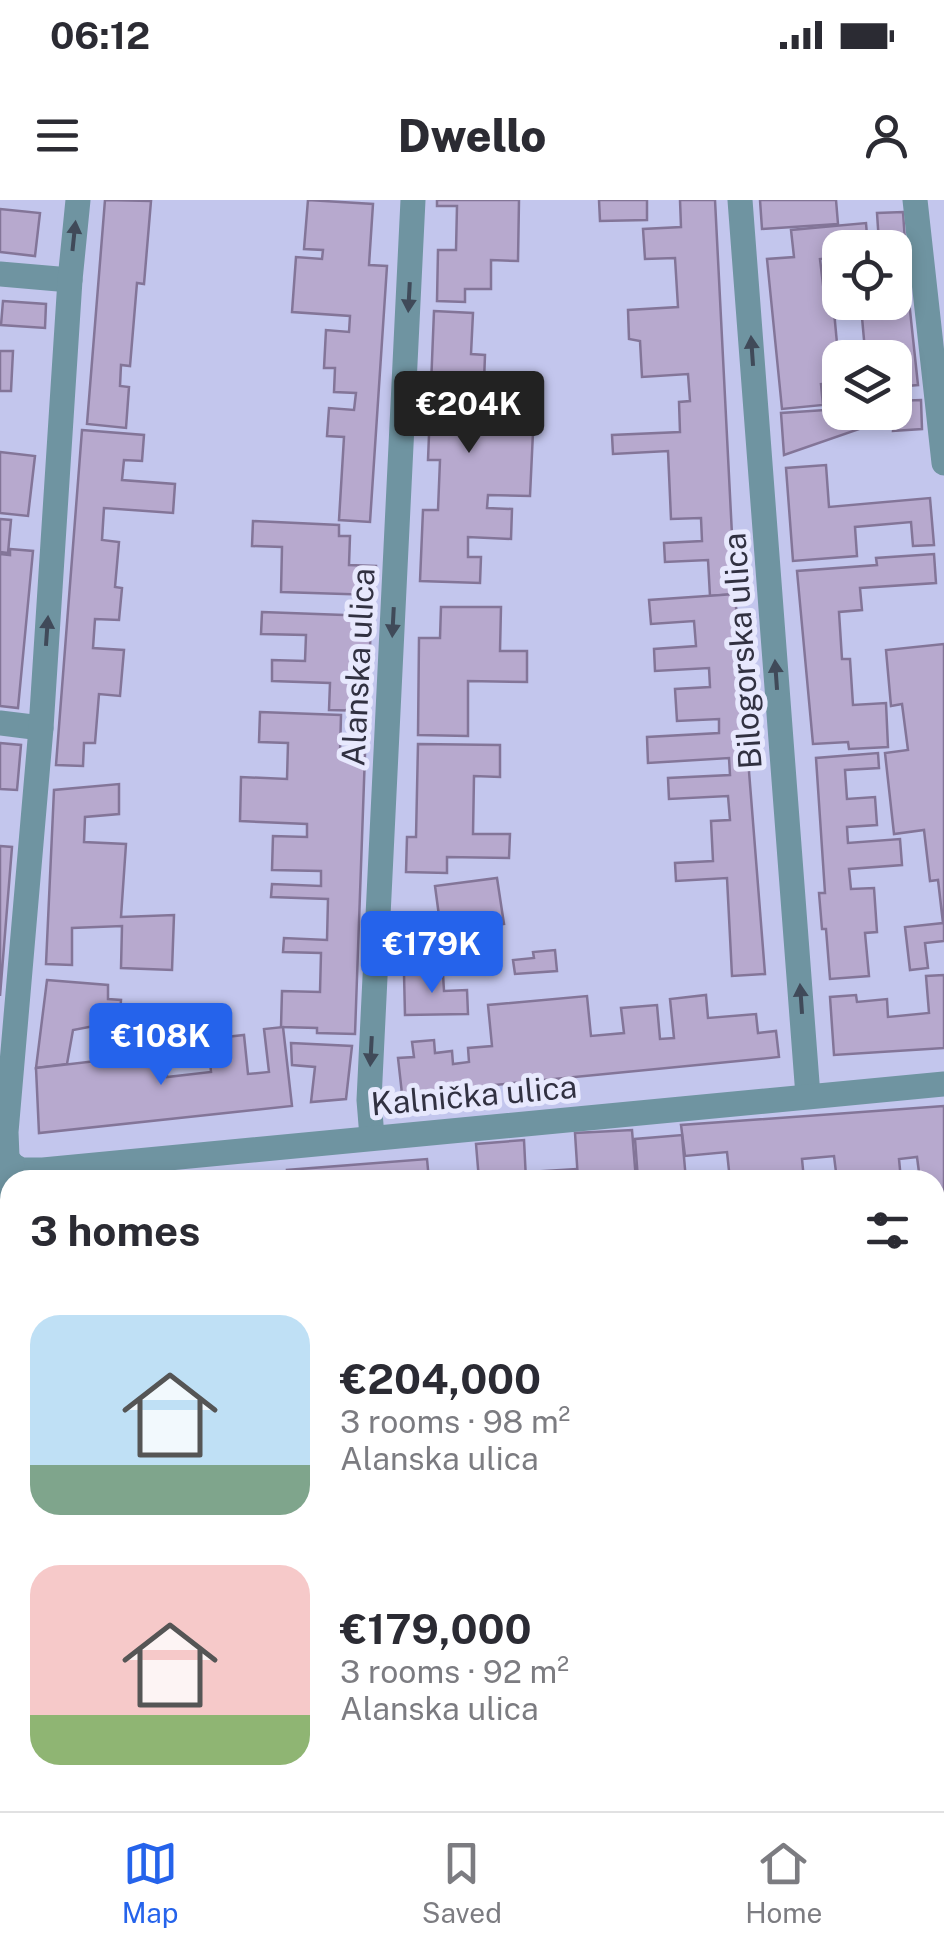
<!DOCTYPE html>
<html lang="en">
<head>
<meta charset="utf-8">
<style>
	:root { --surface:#fff; --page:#f2f2f3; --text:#2b2b33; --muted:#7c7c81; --line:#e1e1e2; --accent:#2563eb }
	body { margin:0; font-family:"Public Sans",sans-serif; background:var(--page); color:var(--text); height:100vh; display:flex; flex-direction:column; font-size:38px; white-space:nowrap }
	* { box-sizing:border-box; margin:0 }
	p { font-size:32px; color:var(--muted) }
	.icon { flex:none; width:55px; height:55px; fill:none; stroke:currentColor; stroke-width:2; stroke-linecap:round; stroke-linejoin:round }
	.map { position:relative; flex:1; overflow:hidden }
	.sheet { position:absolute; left:0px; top:970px; width:945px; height:642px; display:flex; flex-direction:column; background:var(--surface); border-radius:30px 30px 0 0; box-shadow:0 5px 15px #0003 }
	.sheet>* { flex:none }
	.fabs { position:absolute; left:822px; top:30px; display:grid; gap:20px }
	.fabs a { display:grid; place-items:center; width:90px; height:90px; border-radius:20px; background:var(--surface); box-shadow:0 5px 15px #0003; font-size:50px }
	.price { position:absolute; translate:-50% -85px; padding:0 22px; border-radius:10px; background:var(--accent); color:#fff; font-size:32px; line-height:65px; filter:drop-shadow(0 2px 5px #0008) }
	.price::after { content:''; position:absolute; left:50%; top:60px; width:30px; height:22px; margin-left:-15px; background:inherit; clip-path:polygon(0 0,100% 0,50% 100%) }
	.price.active { background:#222; color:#fff }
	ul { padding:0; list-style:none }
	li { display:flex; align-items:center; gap:30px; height:250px; padding:0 30px }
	li span { display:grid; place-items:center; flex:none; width:280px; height:200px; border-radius:30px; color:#555 }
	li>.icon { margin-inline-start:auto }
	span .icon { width:120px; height:120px; fill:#fffc; stroke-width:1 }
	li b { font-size:42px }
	h2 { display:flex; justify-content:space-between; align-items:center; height:120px; padding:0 30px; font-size:42px }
	.status { display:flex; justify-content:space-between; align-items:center; height:70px; padding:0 50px; background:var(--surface); direction:ltr }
	.status svg { height:28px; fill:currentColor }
	header { display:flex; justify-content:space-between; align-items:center; height:130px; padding:0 30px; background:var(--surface); font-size:45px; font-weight:800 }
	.tabs { display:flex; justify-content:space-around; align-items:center; height:140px; border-top:2px solid var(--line); background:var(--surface); font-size:28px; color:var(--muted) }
	.tabs a { display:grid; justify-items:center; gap:5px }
	.tabs .active { color:var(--accent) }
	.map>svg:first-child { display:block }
	.building { fill:#b7a9ce; stroke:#837598; stroke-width:2.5 }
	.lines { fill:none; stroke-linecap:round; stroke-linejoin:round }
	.minor { stroke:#6f94a1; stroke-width:25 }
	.oneway { fill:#404a59 }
	.labels { text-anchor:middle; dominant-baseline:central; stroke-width:10; stroke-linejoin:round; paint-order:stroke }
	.street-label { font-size:32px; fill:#313141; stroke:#e7e8fd }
</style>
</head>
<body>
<div class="status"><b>06:12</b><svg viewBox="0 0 49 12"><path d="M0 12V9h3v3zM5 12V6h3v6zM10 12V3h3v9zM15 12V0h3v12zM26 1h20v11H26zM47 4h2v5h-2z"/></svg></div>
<header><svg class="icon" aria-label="menu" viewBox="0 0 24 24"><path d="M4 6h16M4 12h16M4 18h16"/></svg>Dwello<svg class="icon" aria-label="person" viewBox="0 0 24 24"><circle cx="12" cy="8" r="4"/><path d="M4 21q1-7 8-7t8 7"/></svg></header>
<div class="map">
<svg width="944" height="1611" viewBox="0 0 944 1611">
	<rect width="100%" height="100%" fill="#c3c6ed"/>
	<g class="building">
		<path d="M105,0L151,1L144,84L137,83L130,166L121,165L120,186L129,187L126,228L87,224Z"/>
		<path d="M308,0L373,4L369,65L387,66L370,322L339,320L344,237L327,236L329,208L354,210L356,193L334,192L335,168H324L326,130L349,132L350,116L292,112L296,57L322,59L323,50L304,49Z"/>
		<path d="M437,0H519L518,61L491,60V89H465V102L437,101L438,50H456L457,6H437Z"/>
		<path d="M599,0H647V20L600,21Z"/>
		<path d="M680,0H715L735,394L710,396L708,360L665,362L664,343L702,341L701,318L671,319L668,251L613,254L612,235L680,232L679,202L690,201L688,174L642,177L640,141L629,139L628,110L678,107L675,58L645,59L643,29L681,27Z"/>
		<path d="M760,0H836L838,24L762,29Z"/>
		<path d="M0,9L40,13L35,56L0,52Z"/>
		<path d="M903,12L905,41L879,43L877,13Z"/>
		<path d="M866,23L868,48H840V57L820,59L824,93L840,92V102H853V109L834,111L838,154L865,151L861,106L909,101L918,185L895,187V158H840V182L821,184L823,205L782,209L767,59L794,57L791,30Z"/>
		<path d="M3,101L46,104L45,128L1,125Z"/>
		<path d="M434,111L473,113L471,154L485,155L483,209L534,211L530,296L488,295L487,308L512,309L511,339L468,337V357H481L480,383L420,381L423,310H438L440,260H428Z"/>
		<path d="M0,151H13L11,191H0Z"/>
		<path d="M921,200L922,229L893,231L895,201Z"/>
		<path d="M840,209V212H867L868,226L784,255L781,213Z"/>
		<path d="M82,230L144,235L142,261L124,260L122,280L175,284L173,313L104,308L102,340L119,342L115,387L122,388L119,420L95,419L93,448L124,450L120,496L99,494L95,543H84L83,566L56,565Z"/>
		<path d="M0,252L35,256L28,316L0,313Z"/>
		<path d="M826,265L829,307L930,298L934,345L913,346L911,322L855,327L857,356L793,361L786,268Z"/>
		<path d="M0,319L11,320L8,353L0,352Z"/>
		<path d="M253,321L339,325V336H350L349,365L376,366L375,395L281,392L282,347L252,346Z"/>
		<path d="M10,349L33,351L18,508L0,506V354L10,355Z"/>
		<path d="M934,354L936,383L860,388L862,410L839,412L842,459H850L853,505L886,503L888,547L849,549L848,542L813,544L797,371L877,365L876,358Z"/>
		<path d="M735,394L765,774L732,776L727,678L676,681L675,663L713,661L711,621L730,620L728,596L669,599L668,578L730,575L729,558L648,563L647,537L719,533V519L677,521L675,489L710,487L709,468L655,471L654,449L696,446L694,421L651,424L649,400Z"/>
		<path d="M441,407H501L500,451H527V482L468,481V536L418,535L419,438H440Z"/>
		<path d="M262,412L371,416L368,511L329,510L330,483L272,481V460L305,461L306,435L261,434Z"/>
		<path d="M944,444V741L925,743L928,768L910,770L905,727L943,723L938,680L930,681L924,630L894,634L885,553L908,550L902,504L891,506L886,450Z"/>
		<path d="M260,512L341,515L340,553L365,554L355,834L317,833V828L281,827L282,791L320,792L321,753L283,752L284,738L327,740L328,699L271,697L272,684L321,686V671L272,670L273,636L307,637V624L240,621L241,577L287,579L288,543L259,542Z"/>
		<path d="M0,543L21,545L17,590L0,589Z"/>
		<path d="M418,544L500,545V577L474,576L473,634H510L509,658L447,657V673L406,672L407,637H416Z"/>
		<path d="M878,553L879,568L845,570L847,599L875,597L877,625L847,627L848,643L900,639L902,665L849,669L851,689L874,688L877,732L865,733L869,776L830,779L826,729H822L819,693H825L816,558Z"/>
		<path d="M119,584V614L85,617L84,642L126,644L121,717L174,715L172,770L121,768L122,726L72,728V765L46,764L54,590Z"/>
		<path d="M0,646L12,647L0,796Z"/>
		<path d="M497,678L504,724L482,727L487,762L446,768L435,686Z"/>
		<path d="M555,750L557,771L515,774L513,760L534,758L533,752Z"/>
		<path d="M404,774H443L444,791L467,790L468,814L405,815Z"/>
		<path d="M944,775V848L834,855L830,797L856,795L857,802L887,799L888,817L929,813L926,776Z"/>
		<path d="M47,780L108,785V799L121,800L119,827L94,826L73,830L67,864L36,868Z"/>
		<path d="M706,795L708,818L756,814L758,833L776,831L779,857L402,894L398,858L414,857L412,842L434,840L435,853L452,851L453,864L469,862L468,848L492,846L488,805L587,796L591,836L624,833L621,808L657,805L660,839L674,838L670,799Z"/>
		<path d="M283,827L292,906L39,933L36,868L165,853L167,877L211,872L208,839L244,835L248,874L269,872L264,829Z"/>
		<path d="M291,843L352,846L346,899L311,902L315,867L292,865Z"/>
		<path d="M944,906V1016L935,1017V980H920L917,957L899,959L901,980H837L834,956L802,959L804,980H730L727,952L685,956L681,925Z"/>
		<path d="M632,930L636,980H578L575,933Z"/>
		<path d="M682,935L686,980H638L635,939Z"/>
		<path d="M524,940L526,980H479L476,944Z"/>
		<path d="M427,959L429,980H288L287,970Z"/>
		<path d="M576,969L577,980H529V972Z"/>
		<rect x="935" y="1415" width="9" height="43"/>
		<path d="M944,1515V1551L936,1552L935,1516Z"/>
		<path d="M53,1602H135L136,1611H54Z"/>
		<rect x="154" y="1602" width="84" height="9"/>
		<path d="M249,1602H287V1608L249,1611Z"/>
	</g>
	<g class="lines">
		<g class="minor">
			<path d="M740,0L808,896"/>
			<path d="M915,0L944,263"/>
			<path d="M0,74L70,80"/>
			<path d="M0,523L41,528"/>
			<path d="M372,937L369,900L413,0"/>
			<path d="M12,965L21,970H43L944,884"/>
			<path d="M0,1016L12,965L7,957L6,932L41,528L70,80L78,0"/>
			<path d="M0,1199L10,1306"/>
			<path d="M935,1328L944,1326"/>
			<path d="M935,1599L944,1598"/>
			<path d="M38,1602V1611"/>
			<path d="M786,1611L893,1602"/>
		</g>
	</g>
	<defs><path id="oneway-solid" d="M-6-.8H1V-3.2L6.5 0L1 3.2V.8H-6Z" transform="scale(2.5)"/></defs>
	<g class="oneway">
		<use href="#oneway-solid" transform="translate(74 36) rotate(-84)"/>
		<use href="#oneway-solid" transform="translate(409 97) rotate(93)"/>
		<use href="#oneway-solid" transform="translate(752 151) rotate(-94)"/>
		<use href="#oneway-solid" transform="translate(393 422) rotate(93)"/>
		<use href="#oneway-solid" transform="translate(47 431) rotate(-86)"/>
		<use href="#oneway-solid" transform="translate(776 475) rotate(-94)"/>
		<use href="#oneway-solid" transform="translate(801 799) rotate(-94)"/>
		<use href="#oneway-solid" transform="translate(371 851) rotate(93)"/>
	</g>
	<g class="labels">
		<g class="street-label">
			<text transform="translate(742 451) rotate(-94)">Bilogorska ulica</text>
			<text transform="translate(358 467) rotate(-87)">Alanska ulica</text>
			<text transform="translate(474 895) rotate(-5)">Kalnička ulica</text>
		</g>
	</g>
</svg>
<div class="fabs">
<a><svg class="icon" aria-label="locate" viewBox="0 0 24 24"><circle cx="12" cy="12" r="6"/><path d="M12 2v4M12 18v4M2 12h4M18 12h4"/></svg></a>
<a><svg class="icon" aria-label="layers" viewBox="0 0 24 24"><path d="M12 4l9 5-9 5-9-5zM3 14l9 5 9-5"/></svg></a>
</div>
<b class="price active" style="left:469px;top:256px">€204K</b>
<b class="price" style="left:432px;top:796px">€179K</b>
<b class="price" style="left:161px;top:888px">€108K</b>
<section class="sheet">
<h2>3 homes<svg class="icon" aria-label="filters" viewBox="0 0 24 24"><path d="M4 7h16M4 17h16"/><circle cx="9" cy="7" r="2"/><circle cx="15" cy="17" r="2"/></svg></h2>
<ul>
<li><span style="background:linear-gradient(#bfe0f5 75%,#7fa58c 0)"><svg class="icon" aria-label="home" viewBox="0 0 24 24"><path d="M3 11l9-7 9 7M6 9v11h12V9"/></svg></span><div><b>€204,000</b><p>3 rooms · 98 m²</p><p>Alanska ulica</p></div></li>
<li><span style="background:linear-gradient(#f6c9c9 75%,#8fb573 0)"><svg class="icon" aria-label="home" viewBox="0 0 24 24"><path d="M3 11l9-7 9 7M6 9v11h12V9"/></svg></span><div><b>€179,000</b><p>3 rooms · 92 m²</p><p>Alanska ulica</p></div></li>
</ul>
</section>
</div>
<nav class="tabs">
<a class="active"><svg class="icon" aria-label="map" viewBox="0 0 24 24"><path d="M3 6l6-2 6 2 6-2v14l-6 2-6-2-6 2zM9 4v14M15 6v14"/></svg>Map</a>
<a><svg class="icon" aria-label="saved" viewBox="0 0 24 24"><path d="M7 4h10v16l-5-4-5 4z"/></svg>Saved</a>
<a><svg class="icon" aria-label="home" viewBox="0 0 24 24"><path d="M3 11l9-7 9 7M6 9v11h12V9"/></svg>Home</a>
</nav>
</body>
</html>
